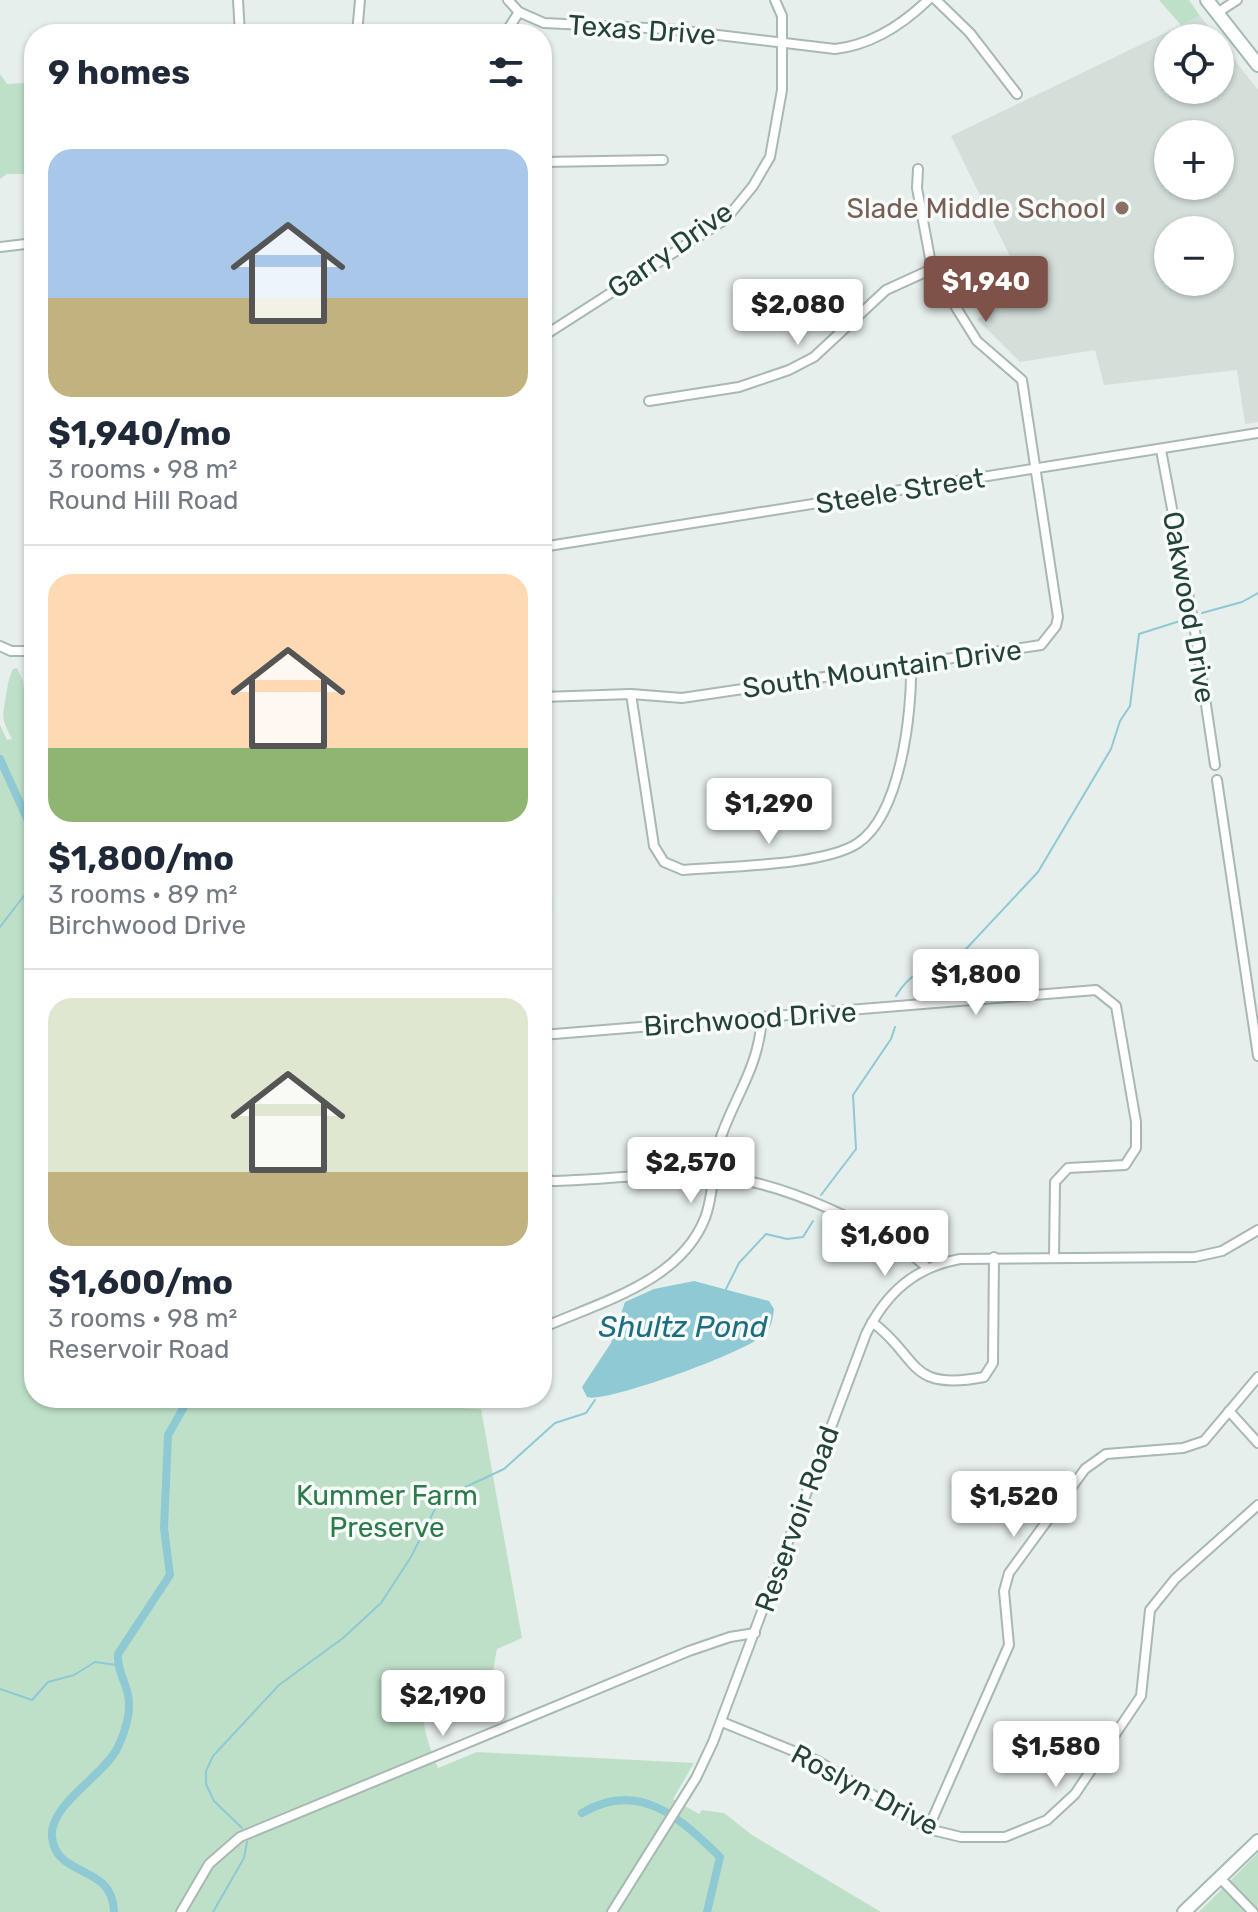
<!DOCTYPE html>
<html lang="en">
<head>
<meta charset="utf-8">
<style>
	:root { --surface:#fff; --page:#f2f2f3; --text:#1f2937; --muted:#747a83; --line:#e0e1e3; --accent:#7f5249 }
	body { margin:0; font-family:Rubik,sans-serif; background:var(--page); color:var(--text); height:100vh; display:flex; flex-direction:column; font-size:30px; white-space:nowrap }
	* { box-sizing:border-box; margin:0 }
	p { font-size:26px; color:var(--muted) }
	.icon { flex:none; width:44px; height:44px; fill:none; stroke:currentColor; stroke-width:2; stroke-linecap:round; stroke-linejoin:round }
	.map { position:relative; flex:1; overflow:hidden }
	.panel { position:absolute; left:24px; top:24px; width:528px; height:1384px; display:flex; flex-direction:column; background:var(--surface); border-radius:32px; box-shadow:0 2px 6px #0004 }
	.panel>* { flex:none }
	.buttons { position:absolute; left:1154px; top:24px; display:grid; gap:16px }
	.buttons a { display:grid; place-items:center; width:80px; height:80px; border-radius:50%; background:var(--surface); box-shadow:0 2px 6px #0004; font-size:40px }
	.price { position:absolute; translate:-50% -68px; padding:0 18px; border-radius:8px; background:#fff; color:#222; font-size:26px; line-height:52px; filter:drop-shadow(0 2px 4px #0008) }
	.price::after { content:''; position:absolute; left:50%; top:48px; width:24px; height:18px; margin-left:-12px; background:inherit; clip-path:polygon(0 0,100% 0,50% 100%) }
	.price.on { background:var(--accent); color:#fff }
	ul { padding:0; list-style:none }
	li { display:grid; align-content:center; gap:16px; height:424px; padding:0 24px }
	li+li { border-top:2px solid var(--line) }
	li span { display:grid; place-items:center; height:248px; border-radius:24px; color:#555 }
	li>.icon { margin-inline-start:auto }
	span .icon { width:144px; height:144px; fill:#fffc; stroke-width:1 }
	li b { font-size:34px }
	h2 { display:flex; justify-content:space-between; align-items:center; height:96px; padding:0 24px; font-size:34px }
	.map>svg:first-child { display:block }
	.built { fill:#d4dfda; fill-rule:evenodd }
	.green { fill:#bfe0c8 }
	.water { fill:#8ec9d4 }
	.lines { fill:none; stroke-linecap:round; stroke-linejoin:round }
	.stream { stroke:#8ec9d4; stroke-width:2 }
	.canal { stroke:#8ec9d4; stroke-width:8 }
	.street-casing { stroke:#a8b8b2; stroke-width:12 }
	.secondary-casing { stroke:#a4bbb3; stroke-width:16 }
	.street { stroke:#fff; stroke-width:8 }
	.secondary { stroke:#fff; stroke-width:12 }
	.education-dot { fill:#8d6e63; stroke:#f7fbf9; stroke-width:3 }
	.labels { text-anchor:middle; dominant-baseline:central; stroke-width:7; stroke-linejoin:round; paint-order:stroke }
	.street-label { font-size:28px; fill:#24423a; stroke:#f7fbf9 }
	.education-label { font-size:28px; fill:#785e54; stroke:#f7fbf9; text-anchor:end }
	.park-label { font-size:28px; fill:#2d7a4b; stroke:#f7fbf9 }
	.water-label { font-size:30px; font-style:italic; fill:#1c6f80; stroke:#f7fbf9 }
</style>
</head>
<body>
<div class="map">
<svg width="1258" height="1912" viewBox="0 0 1258 1912">
	<rect width="100%" height="100%" fill="#e6efeb"/>
	<path class="built" d="M1200,16L1218,38H1168V90H1220V41L1258,90V422L1245,424L1237,370L1104,385L1095,350L1020,362L977,319L1027,291L951,136ZM1168,134H1220V186H1168ZM1168,230H1220V282H1168Z"/>
	<g class="green">
		<path d="M1159,0H1189L1200,16L1181,25Z"/>
		<path d="M0,74L7,84L24,83L34,76V174H7L0,179Z"/>
		<path d="M17,668L23,681L28,733L34,736V1398H247L481,1409L522,1638L497,1649L493,1671L478,1673L423,1698C422,1727 427,1740 438,1768L477,1752L694,1763L673,1799L699,1814L702,1810L724,1813L752,1835L881,1912H0V725L7,740L12,739C0,716 3,717 6,695C8,685 8,679 13,669Z"/>
		<path d="M542,852C549,880 561,912 542,938Z"/>
		<path d="M1258,1853V1912H1199Z"/>
	</g>
	<path class="water" d="M694,1281L769,1301L774,1309C773,1317 772,1326 766,1333C751,1351 603,1404 587,1397L582,1387L611,1343L625,1302L654,1289Z"/>
	<g class="lines">
		<g class="stream">
			<path d="M1202,613L1242,602L1258,593"/>
			<path d="M0,927L34,883"/>
			<path d="M896,996C912,970 926,969 952,964L1038,872L1111,749L1120,721L1130,706L1139,634L1183,620"/>
			<path d="M821,1195L856,1149L853,1095L891,1039L895,1027"/>
			<path d="M726,1289L739,1263L766,1234L787,1239L803,1237L813,1221"/>
			<path d="M0,1689L32,1700L48,1682L74,1675L95,1662L117,1665"/>
			<path d="M242,1828L214,1801L206,1784V1771L213,1756L279,1685L343,1638L381,1603L411,1557L440,1499L504,1469L555,1423L586,1413L595,1400"/>
			<path d="M213,1912L244,1858L247,1842"/>
		</g>
		<g class="canal">
			<path d="M0,759L34,834"/>
			<path d="M582,1813C639,1779 680,1818 720,1857L707,1912"/>
			<path d="M114,1912C113,1863 56,1879 52,1837C49,1805 102,1777 117,1749C124,1734 132,1712 128,1695C125,1680 117,1670 118,1654L170,1575L164,1528L168,1435L189,1398"/>
		</g>
		<g class="street-casing">
			<g id="street">
				<path d="M238,0L240,34"/>
				<path d="M508,0L519,12L544,23L668,29L835,49C871,45 902,25 928,0"/>
				<path d="M936,0L970,33L1017,94"/>
				<path d="M1217,13L1237,0"/>
				<path d="M357,34L360,0"/>
				<path d="M505,34L519,12"/>
				<path d="M542,162L663,160"/>
				<path d="M0,247L34,243"/>
				<path d="M542,337L726,219L753,186L770,157L782,90V16L775,0"/>
				<path d="M649,401L739,387L789,370L814,357L886,290L932,269"/>
				<path d="M1161,450L1195,631L1215,765"/>
				<path d="M542,547L1258,433"/>
				<path d="M0,646L11,651H34"/>
				<path d="M631,694L654,846L664,862L683,870C726,866 824,866 858,843C901,814 912,712 911,665"/>
				<path d="M542,697L631,694L682,698L1041,645L1056,626L1058,617L1022,380L977,341L932,269L917,188L918,169"/>
				<path d="M1217,780L1258,1056"/>
				<path d="M542,1035L1096,990L1116,1006L1136,1122V1148L1125,1165L1068,1168L1055,1182L1054,1257"/>
				<path d="M542,1173L551,1181C602,1180 667,1171 717,1176C785,1183 875,1224 928,1268"/>
				<path d="M872,1322C920,1357 906,1392 984,1377L993,1363L994,1257"/>
				<path d="M542,1328C600,1302 680,1282 705,1218C715,1192 712,1160 722,1134C738,1091 758,1067 762,1019"/>
				<path d="M1229,1411L1258,1443"/>
				<path d="M722,1722L818,1761L928,1829L961,1837H1005L1047,1820L1075,1794L1141,1696L1150,1610L1175,1579L1258,1505"/>
				<path d="M928,1829L1009,1645L1004,1591L1009,1573L1085,1469L1106,1454L1183,1448L1204,1441L1258,1377"/>
				<path d="M1220,1878L1253,1912"/>
				<path d="M181,1912L209,1864L240,1837L689,1651L730,1637L755,1633"/>
				<path d="M612,1912L696,1778L713,1742L866,1334C886,1293 915,1267 960,1259L1195,1257L1222,1251L1258,1230"/>
			</g>
		</g>
		<g class="secondary-casing">
			<g id="secondary">
				<path d="M1207,0L1258,65"/>
				<path d="M1184,1912L1258,1841"/>
			</g>
		</g>
		<use href="#street" class="street"/>
		<use href="#secondary" class="secondary"/>
	</g>
	<circle class="education-dot" cx="1122" cy="208" r="8"/>
	<g class="labels">
		<g class="street-label">
			<text transform="translate(642 30) rotate(4)">Texas Drive</text>
			<text transform="translate(670 250) rotate(-35)">Garry Drive</text>
			<text transform="translate(900 491) rotate(-9)">Steele Street</text>
			<text transform="translate(1189 607) rotate(80)">Oakwood Drive</text>
			<text transform="translate(882 669) rotate(-8)">South Mountain Drive</text>
			<text transform="translate(750 1019) rotate(-4)">Birchwood Drive</text>
			<text transform="translate(797 1519) rotate(-70)">Reservoir Road</text>
			<text transform="translate(865 1790) rotate(28)">Roslyn Drive</text>
		</g>
		<g class="education-label">
			<text x="1106" y="208">Slade Middle School</text>
		</g>
		<g class="park-label">
			<text x="387" y="1495">Kummer Farm<tspan x="387" dy="32">Preserve</tspan></text>
		</g>
		<g class="water-label">
			<text x="683" y="1327">Shultz Pond</text>
		</g>
	</g>
</svg>
<div class="buttons">
<a><svg class="icon" aria-label="locate" viewBox="0 0 24 24"><circle cx="12" cy="12" r="6"/><path d="M12 2v4M12 18v4M2 12h4M18 12h4"/></svg></a>
<a>+</a>
<a>−</a>
</div>
<b class="price on" style="left:986px;top:324px">$1,940</b>
<b class="price" style="left:798px;top:347px">$2,080</b>
<b class="price" style="left:769px;top:846px">$1,290</b>
<b class="price" style="left:976px;top:1017px">$1,800</b>
<b class="price" style="left:691px;top:1205px">$2,570</b>
<b class="price" style="left:885px;top:1278px">$1,600</b>
<b class="price" style="left:1014px;top:1539px">$1,520</b>
<b class="price" style="left:443px;top:1738px">$2,190</b>
<b class="price" style="left:1056px;top:1789px">$1,580</b>
<section class="panel">
<h2>9 homes<svg class="icon" aria-label="filters" viewBox="0 0 24 24"><path d="M4 7h16M4 17h16"/><circle cx="9" cy="7" r="2"/><circle cx="15" cy="17" r="2"/></svg></h2>
<ul>
<li><span style="background:linear-gradient(#a9c7e8 60%,#c2b280 0)"><svg class="icon" aria-label="home" viewBox="0 0 24 24"><path d="M3 11l9-7 9 7M6 9v11h12V9"/></svg></span><div><b>$1,940/mo</b><p>3 rooms · 98 m²</p><p>Round Hill Road</p></div></li>
<li><span style="background:linear-gradient(#ffd9b3 70%,#8fb573 0)"><svg class="icon" aria-label="home" viewBox="0 0 24 24"><path d="M3 11l9-7 9 7M6 9v11h12V9"/></svg></span><div><b>$1,800/mo</b><p>3 rooms · 89 m²</p><p>Birchwood Drive</p></div></li>
<li><span style="background:linear-gradient(#dfe7d0 70%,#c2b280 0)"><svg class="icon" aria-label="home" viewBox="0 0 24 24"><path d="M3 11l9-7 9 7M6 9v11h12V9"/></svg></span><div><b>$1,600/mo</b><p>3 rooms · 98 m²</p><p>Reservoir Road</p></div></li>
</ul>
</section>
</div>
</body>
</html>
